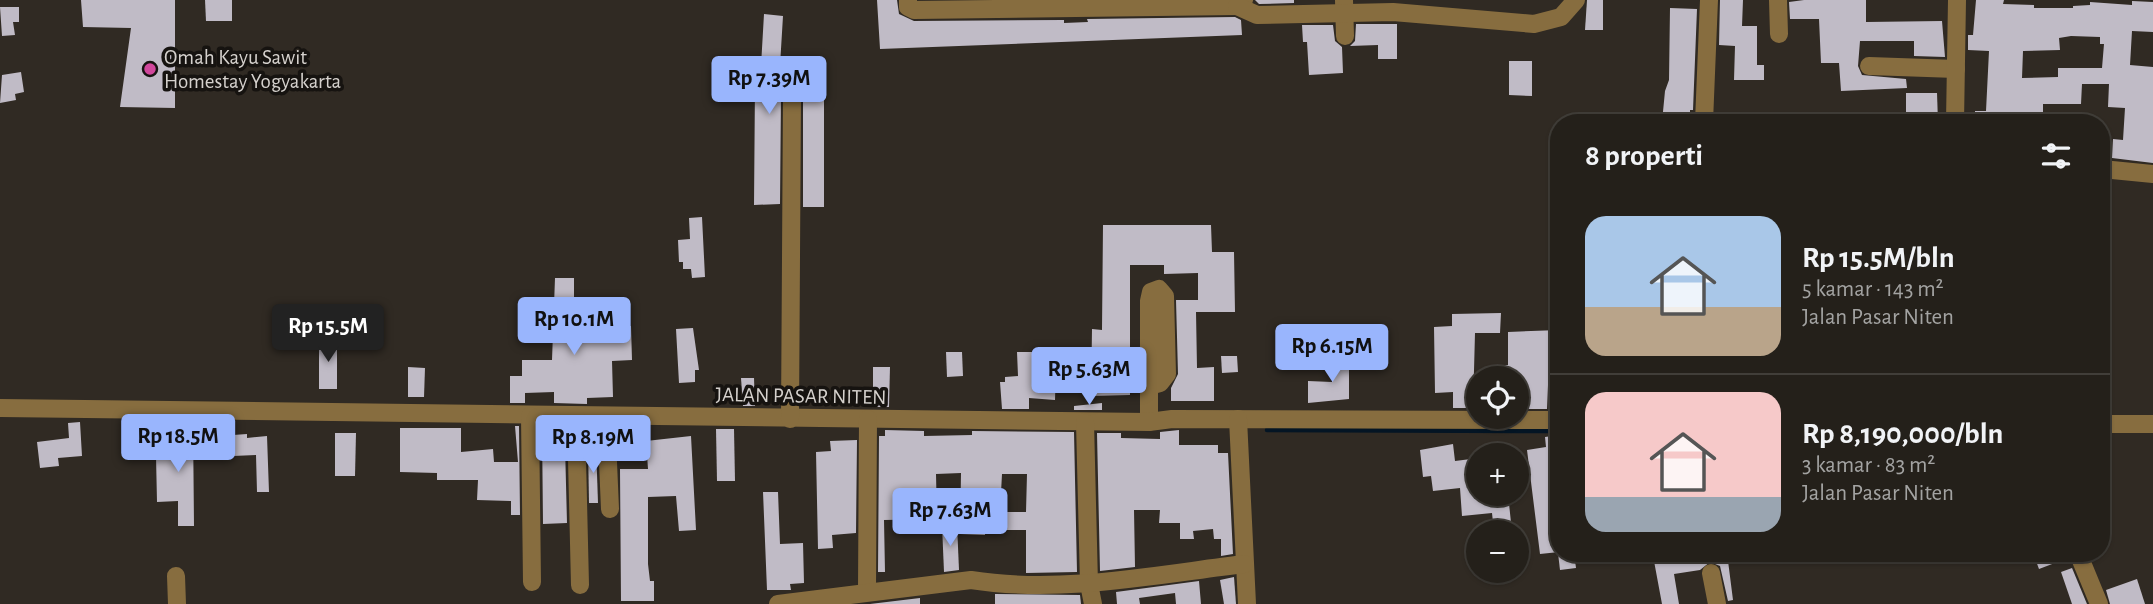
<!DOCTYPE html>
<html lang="id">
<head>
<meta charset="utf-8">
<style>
	:root { --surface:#24201a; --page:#2c2823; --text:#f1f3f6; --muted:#a3a3a2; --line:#413e39; --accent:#99b5fd }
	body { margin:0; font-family:"Alegreya Sans",sans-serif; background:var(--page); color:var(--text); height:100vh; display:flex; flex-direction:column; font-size:26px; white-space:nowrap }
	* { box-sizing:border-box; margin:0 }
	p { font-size:23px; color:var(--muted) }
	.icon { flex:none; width:38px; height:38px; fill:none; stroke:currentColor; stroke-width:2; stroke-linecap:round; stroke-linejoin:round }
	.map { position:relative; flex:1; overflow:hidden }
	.details { position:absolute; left:1550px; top:114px; width:560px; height:448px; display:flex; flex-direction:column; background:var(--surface); border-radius:28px; box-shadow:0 2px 5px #0004,0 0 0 2px var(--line) }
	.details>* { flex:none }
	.tools { position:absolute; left:1466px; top:366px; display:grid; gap:14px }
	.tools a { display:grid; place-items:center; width:63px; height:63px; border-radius:50%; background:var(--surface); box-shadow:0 2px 5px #0004,0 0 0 2px var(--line); font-size:35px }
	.price { position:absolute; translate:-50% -60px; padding:0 16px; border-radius:7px; background:var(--accent); color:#111; font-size:23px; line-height:46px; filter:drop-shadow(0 2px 4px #0008) }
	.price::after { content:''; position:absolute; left:50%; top:42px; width:21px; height:16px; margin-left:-10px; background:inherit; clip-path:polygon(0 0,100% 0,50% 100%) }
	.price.active { background:#222; color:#fff }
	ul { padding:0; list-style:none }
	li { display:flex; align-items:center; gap:21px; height:175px; padding:0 35px }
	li+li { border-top:2px solid var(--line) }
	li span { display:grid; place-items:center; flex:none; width:196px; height:140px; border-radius:21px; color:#555 }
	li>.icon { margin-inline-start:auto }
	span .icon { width:84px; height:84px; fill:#fffc; stroke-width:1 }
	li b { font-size:30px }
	h2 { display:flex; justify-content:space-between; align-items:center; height:84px; padding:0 35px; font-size:30px }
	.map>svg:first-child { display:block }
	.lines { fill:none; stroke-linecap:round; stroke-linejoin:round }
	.stream { stroke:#041524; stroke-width:4.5 }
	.building { fill:#c0bbc6; fill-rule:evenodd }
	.minor { stroke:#876d3f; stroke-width:18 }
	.hotel-dot { fill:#d1479c; stroke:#161310; stroke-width:2.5 }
	.labels { text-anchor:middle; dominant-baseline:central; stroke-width:7; stroke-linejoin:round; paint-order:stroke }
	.poi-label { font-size:21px; fill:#d5d1cd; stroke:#161310; text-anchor:start }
	.street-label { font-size:21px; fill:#d5d1cd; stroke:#161310 }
</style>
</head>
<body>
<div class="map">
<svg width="2153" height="604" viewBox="0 0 2153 604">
	<rect width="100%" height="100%" fill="#302a23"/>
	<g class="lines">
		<path class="stream" d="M1267,430L1559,431"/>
	</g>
	<g class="building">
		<path d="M81,0H175V108L120,107L131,28L83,27Z"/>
		<path d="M205,0H232V21H206Z"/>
		<path d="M877,0H897L899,14L914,21L1064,20V23L1088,22L1087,19L1235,17L1241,20L1242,35L880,49Z"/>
		<path d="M1255,0H1294V3L1259,4Z"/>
		<path d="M1587,0H1603V30H1585Z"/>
		<path d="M1720,0H1743L1742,26H1757V65H1764V80H1734L1735,46L1719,45Z"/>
		<path d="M1804,0H1866V22L1942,21L1945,57L1914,56V41H1860L1858,66L1862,75L1906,79L1907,88L1841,91L1839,63H1821L1819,19H1790L1789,2Z"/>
		<path d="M1976,0H2004L2003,4L2034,5V8H2073V6L2090,5V2L2132,5V1L2153,2V32L2132,31L2130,65L2153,67V163L2112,158L2113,139L2123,140L2125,108L2108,107L2109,84H2082L2081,104H2043V122H1975V111H1986L1989,51L1968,50V35H1973ZM2071,36L2100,37V44H2104L2102,68H2058V77L2022,78L2023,51L2060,50L2059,38Z"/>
		<path d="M0,7H19V22H13L15,35L2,36Z"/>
		<path d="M1670,8L1697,9L1693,110H1690V122H1662L1665,91L1669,80Z"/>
		<path d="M764,14L783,16L779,82L786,81L787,86L781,96L780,204L754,205L755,83H760Z"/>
		<path d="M1356,24H1397V59H1378V45L1350,46L1355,41Z"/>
		<path d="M1302,25H1333L1335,41L1342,47L1343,73L1309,75L1307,42H1303Z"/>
		<path d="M1509,61H1532V96L1509,95Z"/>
		<path d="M21,72L24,92L15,94L16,100L0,103L2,75Z"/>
		<path d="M1906,93H1937L1938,122H1906Z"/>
		<rect x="803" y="95" width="21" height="112"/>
		<path d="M702,217L705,277L692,278L691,269H683V262H679L678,240L690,239L689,218Z"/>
		<path d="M1103,225H1211L1212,252H1234L1235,312H1196L1197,368L1214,367V401H1171V388L1178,374L1176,300H1198V273L1164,274V265H1130V395L1091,396L1092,329L1102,330Z"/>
		<path d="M555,278H574V324H583V327L631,326L632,360L612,361L613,397L587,398V404L554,403V392L525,393V403H510V376H522V360H552Z"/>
		<path d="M1501,313L1500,333H1475L1473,408H1453V392L1435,393L1434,327L1452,326V314Z"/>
		<path d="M693,328L699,370H695V382L679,383L676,329Z"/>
		<path d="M1559,330V385H1548L1547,409H1517V378H1499L1498,366L1508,365V332Z"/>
		<rect x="319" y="338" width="18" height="51"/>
		<path d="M946,352H962L963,376L947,377Z"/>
		<path d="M1017,352H1035V364L1056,365L1055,400L1029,398V409H1002L1000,382H1005V377L1018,376Z"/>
		<path d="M1221,356H1237L1238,372L1222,373Z"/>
		<path d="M1332,356L1349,357V399L1308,403V381L1332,382Z"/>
		<path d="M408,367L425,368L424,397H408Z"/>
		<path d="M873,367H890L889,407H873Z"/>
		<path d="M741,378H754L755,406H743Z"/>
		<path d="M1102,403V410H1074V406Z"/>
		<path d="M80,422L82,456L58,458L59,466L40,468L37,442L69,438L68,423Z"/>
		<path d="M178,422H193L194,526H178V501L157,502L156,456L168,455V439H179Z"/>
		<path d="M515,426H519L520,515H511V501L477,500L478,480H437V473L400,472V428H461V452L493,449L494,462H518Z"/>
		<path d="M542,426H554V445H565L567,523L543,524Z"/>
		<path d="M716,429H734L735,481H717Z"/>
		<path d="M595,430L596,444L588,445V431Z"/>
		<path d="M885,430L924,431V436L972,435V431L1074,432L1077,572L1026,573V530H985V535L960,534L961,473L936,474L937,519L884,520L885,572H878L879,436H885ZM1002,474H1027L1026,512H1000Z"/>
		<path d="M1179,430V445H1218V453H1228L1233,554L1221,556V539H1214L1213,529L1193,531L1194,539H1180V523H1159L1160,510H1134L1135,567L1100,571L1097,433H1121V438L1160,439V432Z"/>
		<path d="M335,433H356L355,476H335Z"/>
		<path d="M247,434V438L267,436L269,492H257L256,455L233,456V435Z"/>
		<path d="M1559,435V552L1540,554L1527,450L1546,447L1545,437Z"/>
		<path d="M691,436L696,530L679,531L676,496L648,497V564L650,581H654V601H621L620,469H648L646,441Z"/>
		<path d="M857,440L856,533L832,535L833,548L818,549L816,452L831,451L830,441Z"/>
		<path d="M1453,444L1455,461L1471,459L1475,494H1508L1512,532H1494L1492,513L1462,516L1460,488L1433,491L1431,476L1423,477L1420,450Z"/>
		<path d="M588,445H596L598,503H589Z"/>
		<path d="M763,492H778L780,544L803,543L804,583L790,584L791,590H767Z"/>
		<path d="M957,524L959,570L944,572L942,525Z"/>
		<path d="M1558,553H1574L1576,568L1560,570Z"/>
		<path d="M1707,553H1727L1733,600L1728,601L1720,566L1710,562L1700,570L1674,574L1679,604H1662L1654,561Z"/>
		<path d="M2033,553H2067L2068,558L2039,569Z"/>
		<path d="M2072,568L2087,604H2072L2061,572Z"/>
		<path d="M1234,577L1236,604H1224L1220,580Z"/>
		<path d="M2137,579L2145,604H2110L2106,590Z"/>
		<path d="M1199,581L1201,604H1176L1175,593L1139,598L1140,604H1117L1116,592Z"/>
		<path d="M995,594L1080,595L1081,604H995Z"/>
		<path d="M920,598V604H870Z"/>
	</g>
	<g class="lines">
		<g class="minor">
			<path d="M908,0V7L914,10L1237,6L1244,0"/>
			<path d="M1344,0L1345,36"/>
			<path d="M1778,0L1779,34"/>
			<path d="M1237,6L1257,15L1393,12L1534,24L1561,17L1576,0"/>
			<path d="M1869,66L1956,69"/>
			<path d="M1704,122L1709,0"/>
			<path d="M1955,122L1957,0"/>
			<path d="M2102,169L2153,174"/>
			<path d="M1149,386L1160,383L1167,374L1165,296L1159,289L1151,292L1149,301V422"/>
			<path d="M0,408L1149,422L1172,419L1559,420"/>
			<path d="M530,416L532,582"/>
			<path d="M606,416L610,509"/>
			<path d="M576,417L580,585"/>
			<path d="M790,419L792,96"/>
			<path d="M1238,419L1247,604"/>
			<path d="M1085,422L1089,584L1093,604"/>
			<path d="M2102,424H2153"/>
			<path d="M2078,553L2099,604"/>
			<path d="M1711,573L1717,604"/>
			<path d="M176,576L177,604"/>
			<path d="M867,590L868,419"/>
			<path d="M778,604L971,580C1061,594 1154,575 1244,564"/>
		</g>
	</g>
	<circle class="hotel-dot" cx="150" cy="69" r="7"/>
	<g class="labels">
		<g class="poi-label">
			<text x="164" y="57">Omah Kayu Sawit<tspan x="164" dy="24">Homestay Yogyakarta</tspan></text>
		</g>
		<g class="street-label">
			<text transform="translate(801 396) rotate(1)">JALAN PASAR NITEN</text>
		</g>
	</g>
</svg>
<div class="tools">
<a><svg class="icon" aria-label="locate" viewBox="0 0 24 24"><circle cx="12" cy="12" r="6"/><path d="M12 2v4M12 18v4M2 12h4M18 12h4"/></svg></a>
<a>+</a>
<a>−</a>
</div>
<b class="price" style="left:769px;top:116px">Rp 7.39M</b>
<b class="price" style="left:574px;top:357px">Rp 10.1M</b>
<b class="price active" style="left:328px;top:364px">Rp 15.5M</b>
<b class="price" style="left:1332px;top:384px">Rp 6.15M</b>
<b class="price" style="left:1089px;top:407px">Rp 5.63M</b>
<b class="price" style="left:178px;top:474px">Rp 18.5M</b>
<b class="price" style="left:593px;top:475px">Rp 8.19M</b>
<b class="price" style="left:950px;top:548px">Rp 7.63M</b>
<section class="details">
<h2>8 properti<svg class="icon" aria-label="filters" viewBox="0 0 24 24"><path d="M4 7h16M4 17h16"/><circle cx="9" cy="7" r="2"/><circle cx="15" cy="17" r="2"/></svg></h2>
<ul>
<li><span style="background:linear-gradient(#a9c7e8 65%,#b9a48a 0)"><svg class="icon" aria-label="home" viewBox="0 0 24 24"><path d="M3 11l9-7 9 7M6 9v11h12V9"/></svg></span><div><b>Rp 15.5M/bln</b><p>5 kamar · 143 m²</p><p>Jalan Pasar Niten</p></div></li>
<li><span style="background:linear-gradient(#f6c9c9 75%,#9aa5b1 0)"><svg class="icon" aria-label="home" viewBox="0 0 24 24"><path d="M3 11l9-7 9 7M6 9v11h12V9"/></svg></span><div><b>Rp 8,190,000/bln</b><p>3 kamar · 83 m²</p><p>Jalan Pasar Niten</p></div></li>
</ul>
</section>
</div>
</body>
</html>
